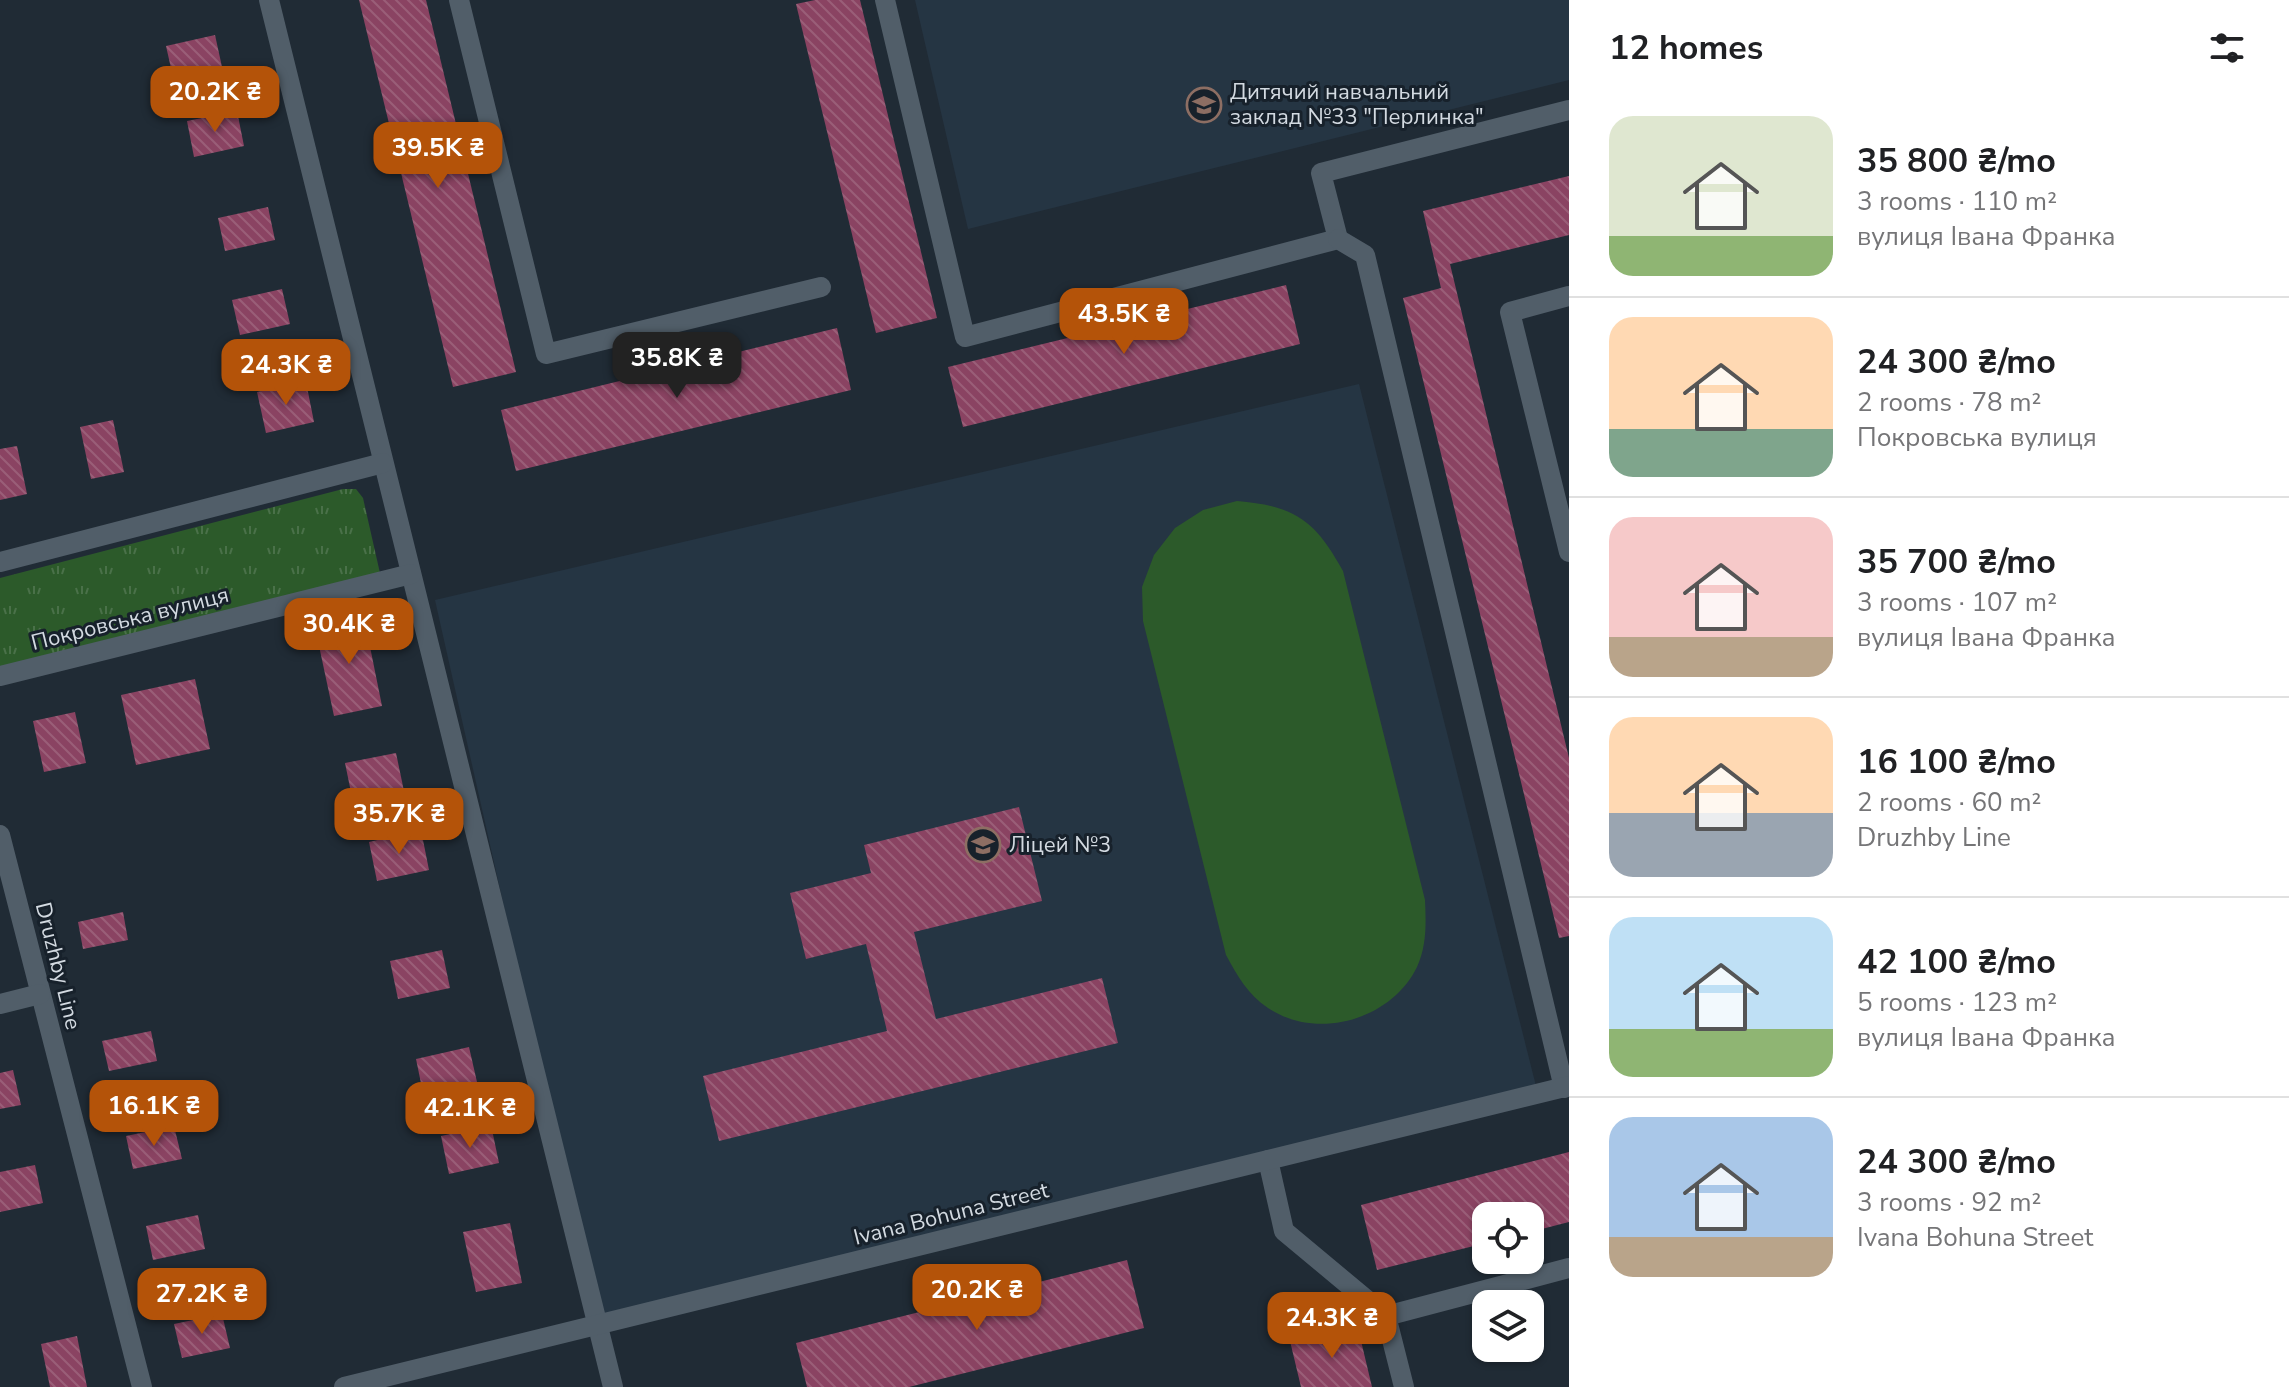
<!DOCTYPE html>
<html lang="en">
<head>
<meta charset="utf-8">
<style>
	:root { --surface:#fff; --page:#f6f6f6; --text:#202124; --muted:#757577; --line:#e0e0e0; --accent:#b45309 }
	body { margin:0; font-family:"Nunito Sans",sans-serif; background:var(--page); color:var(--text); height:100vh; display:flex; flex-direction:column; font-size:30px; white-space:nowrap }
	* { box-sizing:border-box; margin:0 }
	p { font-size:26px; color:var(--muted) }
	.icon { flex:none; width:44px; height:44px; fill:none; stroke:currentColor; stroke-width:2; stroke-linecap:round; stroke-linejoin:round }
	.map { position:relative; flex:1; overflow:hidden }
	.details { display:flex; flex-direction:column; background:var(--surface); width:720px }
	.details>* { flex:none }
	.buttons { position:absolute; left:1472px; top:1202px; display:grid; gap:16px }
	.buttons a { display:grid; place-items:center; width:72px; height:72px; border-radius:16px; background:var(--surface); box-shadow:0 2px 6px #0004; font-size:40px }
	.price { position:absolute; translate:-50% -68px; padding:0 18px; border-radius:16px; background:var(--accent); color:#fff; font-size:26px; line-height:52px; filter:drop-shadow(0 2px 4px #0008) }
	.price::after { content:''; position:absolute; left:50%; top:48px; width:24px; height:18px; margin-left:-12px; background:inherit; clip-path:polygon(0 0,100% 0,50% 100%) }
	.price.current { background:#222; color:#fff }
	ul { padding:0; list-style:none }
	li { display:flex; align-items:center; gap:24px; height:200px; padding:0 40px }
	li+li { border-top:2px solid var(--line) }
	li span { display:grid; place-items:center; flex:none; width:224px; height:160px; border-radius:24px; color:#555 }
	li>.icon { margin-inline-start:auto }
	span .icon { width:96px; height:96px; fill:#fffc; stroke-width:1 }
	li b { font-size:34px }
	h2 { display:flex; justify-content:space-between; align-items:center; height:96px; padding:0 40px; font-size:34px }
	main { display:flex; flex:1; min-height:0 }
	.map>svg:first-child { display:block }
	.built { fill:#253543 }
	.grass { fill:url(#grass-tufts) }
	.garden { fill:#2c5a2a }
	.building { fill:url(#building-back-hatch) }
	.lines { fill:none; stroke-linecap:round; stroke-linejoin:round }
	.lane { stroke:#515e69; stroke-width:20 }
	.street { stroke:#515e69; stroke-width:20 }
	.labels { text-anchor:middle; dominant-baseline:central; stroke-width:6; stroke-linejoin:round; paint-order:stroke }
	.poi-label { font-size:22px; fill:#d3dae1; stroke:#17212b; text-anchor:start }
	.street-label { font-size:22px; fill:#d3dae1; stroke:#17212b }
</style>
</head>
<body>
<main>
<div class="map">
<svg width="1569" height="1387" viewBox="0 0 1569 1387">
	<defs>
		<pattern id="grass-tufts" width="24" height="20" patternUnits="userSpaceOnUse" patternTransform="scale(2)"><rect width="24" height="20" fill="#2c5a2a"/><path d="M3 7l-1-3M5 7V3M7 7l1-3M15 17l-1-3M17 17v-4M19 17l1-3" fill="none" stroke="#4a7149"/></pattern>
		<pattern id="building-back-hatch" width="6" height="6" patternUnits="userSpaceOnUse" patternTransform="scale(2)"><rect width="6" height="6" fill="#8a4362"/><path d="M-1 5l2 2M0 0l6 6M5-1l2 2" fill="none" stroke="#9a5e78"/></pattern>
	</defs>
	<rect width="100%" height="100%" fill="#202b35"/>
	<g class="built">
		<path d="M915,0H1569V80L968,229Z"/>
		<path d="M1359,384L1537,1090L598,1325L435,600Z"/>
	</g>
	<path class="grass" d="M343,489H356L363,498L382,582L0,682V578Z"/>
	<path class="garden" d="M1237,501C1295,506 1315,520 1343,571L1425,900C1426,923 1427,945 1417,967C1391,1020 1317,1041 1268,1008C1248,995 1237,975 1226,955L1143,621L1142,587L1154,555L1175,528L1203,510Z"/>
	<g class="building">
		<path d="M359,0H426L516,372L453,387Z"/>
		<path d="M815,0H860L937,318L876,333L796,4Z"/>
		<path d="M215,35L222,67L173,77L166,46Z"/>
		<path d="M237,111L244,146L194,157L187,121Z"/>
		<path d="M1569,176V235L1450,264L1569,758V936L1559,938L1403,298L1441,288L1423,211Z"/>
		<path d="M268,207L275,240L225,251L218,218Z"/>
		<path d="M1286,285L1300,344L963,427L948,367Z"/>
		<path d="M282,289L290,324L240,335L232,300Z"/>
		<path d="M837,328L851,390L516,471L501,410Z"/>
		<path d="M306,382L314,422L266,433L257,392Z"/>
		<path d="M113,420L124,472L91,479L80,427Z"/>
		<path d="M17,446L27,494L0,500V449Z"/>
		<path d="M364,617L382,706L334,716L315,627Z"/>
		<path d="M195,679L210,749L136,765L121,695Z"/>
		<path d="M75,712L86,763L44,772L33,721Z"/>
		<path d="M396,753L404,791L353,802L345,763Z"/>
		<path d="M1019,807L1042,901L914,932L936,1019L1102,978L1118,1043L719,1141L703,1076L887,1031L866,944L806,959L790,893L871,873L864,845Z"/>
		<path d="M421,830L429,870L377,881L369,842Z"/>
		<path d="M123,912L128,940L83,949L78,922Z"/>
		<path d="M442,950L450,988L398,999L390,961Z"/>
		<path d="M151,1031L157,1061L109,1071L102,1041Z"/>
		<path d="M469,1047L477,1082L423,1093L416,1059Z"/>
		<path d="M13,1070L21,1105L0,1109V1073Z"/>
		<path d="M491,1125L499,1163L449,1174L441,1136Z"/>
		<path d="M174,1126L182,1159L133,1169L126,1136Z"/>
		<path d="M1569,1152V1222L1530,1232V1216H1486V1243L1377,1270L1361,1205Z"/>
		<path d="M35,1165L43,1203L0,1212V1172Z"/>
		<path d="M198,1215L205,1249L153,1260L146,1226Z"/>
		<path d="M510,1223L522,1283L476,1292L463,1232Z"/>
		<path d="M1127,1260L1144,1328L909,1387H807L796,1343Z"/>
		<path d="M222,1314L230,1348L182,1358L174,1324Z"/>
		<path d="M1357,1324L1372,1387H1301L1290,1341Z"/>
		<path d="M77,1336L87,1387H50L41,1344Z"/>
	</g>
	<g class="lines">
		<g class="lane">
			<path d="M459,0L546,354L821,287"/>
			<path d="M885,0L965,337L1338,239L1321,173L1569,110"/>
			<path d="M1338,239L1365,255L1564,1088"/>
			<path d="M1569,296L1510,312L1569,552"/>
			<path d="M1268,1160L1284,1231L1386,1316L1569,1268"/>
			<path d="M1386,1316L1404,1387"/>
		</g>
		<g class="street">
			<path d="M269,0L613,1387"/>
			<path d="M0,562L383,463"/>
			<path d="M0,676L411,574"/>
			<path d="M0,835L142,1387"/>
			<path d="M0,1004L40,994"/>
			<path d="M344,1387L1569,1086"/>
		</g>
	</g>
	<defs>
		<g id="school-ring" transform="scale(1.8)"><circle r="9.5" fill="#17212b" stroke="#8d6e63" stroke-width="1.5"/><path d="M0-5L7-2L0 1L-7-2ZM-4 1L0 2.5L4 1V4Q0 6-4 4Z" fill="#8d6e63"/></g>
	</defs>
	<g fill-rule="evenodd">
		<use href="#school-ring" x="1204" y="105"/>
		<use href="#school-ring" x="983" y="845"/>
	</g>
	<g class="labels">
		<g class="poi-label">
			<text x="1230" y="92">Дитячий навчальний<tspan x="1230" dy="25">заклад №33 "Перлинка"</tspan></text>
			<text x="1009" y="845">Ліцей №3</text>
		</g>
		<g class="street-label">
			<text transform="translate(130 619) rotate(-14)">Покровська вулиця</text>
			<text transform="translate(58 966) rotate(76)">Druzhby Line</text>
			<text transform="translate(951 1214) rotate(-14)">Ivana Bohuna Street</text>
		</g>
	</g>
</svg>
<div class="buttons">
<a><svg class="icon" aria-label="locate" viewBox="0 0 24 24"><circle cx="12" cy="12" r="6"/><path d="M12 2v4M12 18v4M2 12h4M18 12h4"/></svg></a>
<a><svg class="icon" aria-label="layers" viewBox="0 0 24 24"><path d="M12 4l9 5-9 5-9-5zM3 14l9 5 9-5"/></svg></a>
</div>
<b class="price" style="left:215px;top:134px">20.2K ₴</b>
<b class="price" style="left:438px;top:190px">39.5K ₴</b>
<b class="price" style="left:1124px;top:356px">43.5K ₴</b>
<b class="price current" style="left:677px;top:400px">35.8K ₴</b>
<b class="price" style="left:286px;top:407px">24.3K ₴</b>
<b class="price" style="left:349px;top:666px">30.4K ₴</b>
<b class="price" style="left:399px;top:856px">35.7K ₴</b>
<b class="price" style="left:154px;top:1148px">16.1K ₴</b>
<b class="price" style="left:470px;top:1150px">42.1K ₴</b>
<b class="price" style="left:977px;top:1332px">20.2K ₴</b>
<b class="price" style="left:202px;top:1336px">27.2K ₴</b>
<b class="price" style="left:1332px;top:1360px">24.3K ₴</b>
</div>
<section class="details">
<h2>12 homes<svg class="icon" aria-label="filters" viewBox="0 0 24 24"><path d="M4 7h16M4 17h16"/><circle cx="9" cy="7" r="2"/><circle cx="15" cy="17" r="2"/></svg></h2>
<ul>
<li><span style="background:linear-gradient(#dfe7d0 75%,#8fb573 0)"><svg class="icon" aria-label="home" viewBox="0 0 24 24"><path d="M3 11l9-7 9 7M6 9v11h12V9"/></svg></span><div><b>35 800 ₴/mo</b><p>3 rooms · 110 m²</p><p>вулиця Івана Франка</p></div></li>
<li><span style="background:linear-gradient(#ffd9b3 70%,#7fa58c 0)"><svg class="icon" aria-label="home" viewBox="0 0 24 24"><path d="M3 11l9-7 9 7M6 9v11h12V9"/></svg></span><div><b>24 300 ₴/mo</b><p>2 rooms · 78 m²</p><p>Покровська вулиця</p></div></li>
<li><span style="background:linear-gradient(#f6c9c9 75%,#b9a48a 0)"><svg class="icon" aria-label="home" viewBox="0 0 24 24"><path d="M3 11l9-7 9 7M6 9v11h12V9"/></svg></span><div><b>35 700 ₴/mo</b><p>3 rooms · 107 m²</p><p>вулиця Івана Франка</p></div></li>
<li><span style="background:linear-gradient(#ffd9b3 60%,#9aa5b1 0)"><svg class="icon" aria-label="home" viewBox="0 0 24 24"><path d="M3 11l9-7 9 7M6 9v11h12V9"/></svg></span><div><b>16 100 ₴/mo</b><p>2 rooms · 60 m²</p><p>Druzhby Line</p></div></li>
<li><span style="background:linear-gradient(#bfe0f5 70%,#8fb573 0)"><svg class="icon" aria-label="home" viewBox="0 0 24 24"><path d="M3 11l9-7 9 7M6 9v11h12V9"/></svg></span><div><b>42 100 ₴/mo</b><p>5 rooms · 123 m²</p><p>вулиця Івана Франка</p></div></li>
<li><span style="background:linear-gradient(#a9c7e8 75%,#b9a48a 0)"><svg class="icon" aria-label="home" viewBox="0 0 24 24"><path d="M3 11l9-7 9 7M6 9v11h12V9"/></svg></span><div><b>24 300 ₴/mo</b><p>3 rooms · 92 m²</p><p>Ivana Bohuna Street</p></div></li>
</ul>
</section>
</main>
</body>
</html>
